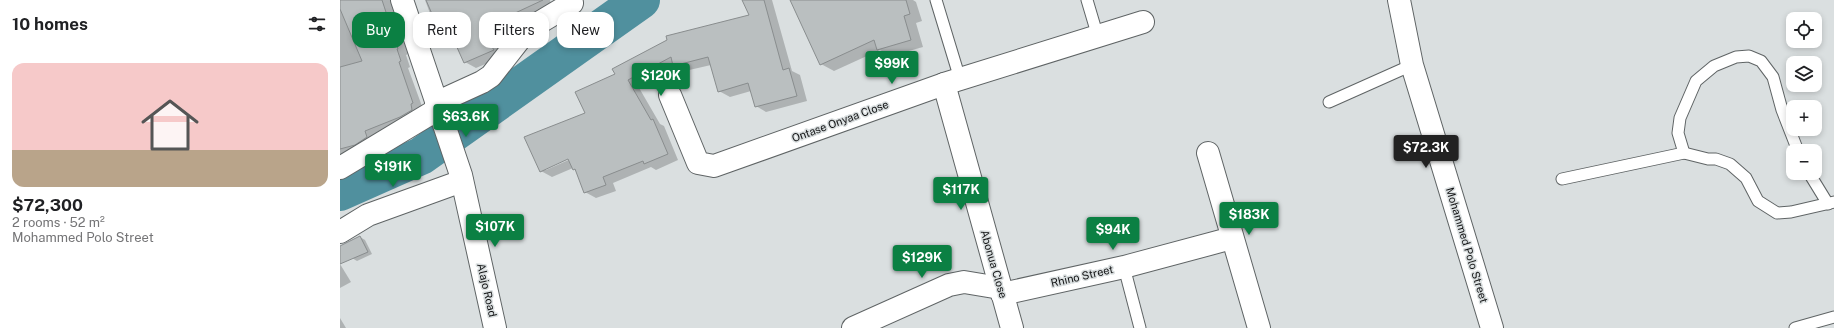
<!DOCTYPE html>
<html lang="en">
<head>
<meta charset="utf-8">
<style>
	:root { --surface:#fff; --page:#f6f6f6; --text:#202124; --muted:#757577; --accent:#0b8043 }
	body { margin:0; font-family:"Public Sans",sans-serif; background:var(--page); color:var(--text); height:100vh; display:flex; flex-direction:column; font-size:15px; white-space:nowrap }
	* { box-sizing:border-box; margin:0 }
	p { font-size:13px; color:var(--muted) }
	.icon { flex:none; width:22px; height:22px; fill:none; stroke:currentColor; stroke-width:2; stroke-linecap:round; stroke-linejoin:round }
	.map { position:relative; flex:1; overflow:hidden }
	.side { display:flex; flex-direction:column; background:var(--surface); width:340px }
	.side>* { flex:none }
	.banner { position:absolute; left:12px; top:12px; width:380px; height:36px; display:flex; gap:8px }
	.fabs { position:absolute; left:1446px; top:12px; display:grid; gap:8px }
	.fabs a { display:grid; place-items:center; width:36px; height:36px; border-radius:8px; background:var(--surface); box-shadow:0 2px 6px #0003; font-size:20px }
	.price { position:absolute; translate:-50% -34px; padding:0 9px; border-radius:4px; background:var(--accent); color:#fff; font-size:13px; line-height:26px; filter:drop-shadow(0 1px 2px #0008) }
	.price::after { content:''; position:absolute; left:50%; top:24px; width:12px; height:9px; margin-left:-6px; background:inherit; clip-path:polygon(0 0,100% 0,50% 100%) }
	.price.current { background:#222; color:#fff }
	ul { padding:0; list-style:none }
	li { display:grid; align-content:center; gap:8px; height:212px; padding:0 12px }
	li span { display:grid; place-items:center; height:124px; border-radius:12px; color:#555 }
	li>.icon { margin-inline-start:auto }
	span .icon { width:72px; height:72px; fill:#fffc; stroke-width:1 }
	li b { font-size:17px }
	h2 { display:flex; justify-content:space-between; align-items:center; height:48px; padding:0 12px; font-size:17px }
	.tag { padding:0 14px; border-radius:12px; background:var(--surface); box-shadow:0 2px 6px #0003; font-size:14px; line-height:36px }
	.tag.current { background:var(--accent); color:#fff }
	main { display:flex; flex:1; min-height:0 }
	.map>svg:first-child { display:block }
	.shadow { fill:#0003; fill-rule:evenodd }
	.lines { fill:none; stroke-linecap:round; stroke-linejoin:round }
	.river { stroke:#50909e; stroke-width:38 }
	.building { fill:#babfc0; stroke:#898d8e }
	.service-casing { stroke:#5f6465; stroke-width:13 }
	.minor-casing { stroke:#5f6465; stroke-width:24 }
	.tertiary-casing { stroke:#5f6465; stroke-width:24 }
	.service { stroke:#fff; stroke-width:11 }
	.minor { stroke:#fff; stroke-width:22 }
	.tertiary { stroke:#fff; stroke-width:22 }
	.labels { text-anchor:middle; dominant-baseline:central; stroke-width:3; stroke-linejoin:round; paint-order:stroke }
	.street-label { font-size:11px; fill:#121314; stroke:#dadfe0 }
</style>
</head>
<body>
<main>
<section class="side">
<h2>10 homes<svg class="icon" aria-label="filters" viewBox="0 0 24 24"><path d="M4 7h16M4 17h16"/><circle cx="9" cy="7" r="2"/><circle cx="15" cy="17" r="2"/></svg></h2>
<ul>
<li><span style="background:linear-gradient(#f6c9c9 70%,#b9a48a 0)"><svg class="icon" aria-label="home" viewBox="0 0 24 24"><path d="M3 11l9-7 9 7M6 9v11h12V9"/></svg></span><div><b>$72,300</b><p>2 rooms · 52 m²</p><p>Mohammed Polo Street</p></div></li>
</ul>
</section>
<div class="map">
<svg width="1494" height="328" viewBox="0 0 1494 328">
	<rect width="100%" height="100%" fill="#dadfe0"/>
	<g class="shadow">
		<path d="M0,0H50L68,54L66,55L70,67L68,68L83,109L0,162Z"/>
		<path d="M85,0H210L212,8L200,14L168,27L176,43L164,56L136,68L125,62L112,33L110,34L99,27L95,18L91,16Z"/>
		<path d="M404,0H432L452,71L460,75L467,101L426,112L416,106L411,91L390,97L379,91L371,65L345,71L336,66L298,86L320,124L324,126L338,160L316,170L311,167L273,183L276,191L256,198L245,192L237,172L233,168L212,177L201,171L246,114L237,92L410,15ZM232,156L233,158L206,170V168Z"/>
		<path d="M451,0H573L576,2L582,21L576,23L583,47L551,56L540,50L494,71L481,64Z"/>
		<path d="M20,237L25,240L32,254L17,261L12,258Z"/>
		<path d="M0,264L11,282L0,288Z"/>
		<path d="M0,318L6,328H0Z"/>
	</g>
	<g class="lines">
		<path class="river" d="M0,192L81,156L301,0"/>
	</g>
	<g class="building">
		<path d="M0,0H42L58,49H57L61,61L59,62L73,103L71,104L72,110L60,117L25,131L27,137L15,145L0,149V67L22,61L0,9Z"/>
		<path d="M86,0H203L158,21L166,37L162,42L152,47L154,50L124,63L107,25L98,28Z"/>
		<path d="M402,0H424L443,70L449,68L457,96L415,107L408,83L378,92L368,57L333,66L331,57L288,80L311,120L313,119L328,154L304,164L303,161L263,177L266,185L244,193L235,169L233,170L228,159L200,172L184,137L245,113L235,92L275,74L272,69L327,40L326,36L409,15Z"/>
		<path d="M450,0H566L570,14L564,16L571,40L537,50L534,40L480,65Z"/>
		<path d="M20,236L28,252L0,264V246Z"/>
	</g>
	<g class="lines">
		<g class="service-casing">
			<g id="service">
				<path d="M596,0L620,79"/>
				<path d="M747,0L758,37"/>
				<path d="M989,102L1072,65"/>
				<path d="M1344,153L1338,133L1340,118L1356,81L1374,66L1396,57L1409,56L1421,61L1433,77L1442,110L1458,151"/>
				<path d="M1469,173L1488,204"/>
				<path d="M1222,179L1344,153L1368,159H1376L1390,164L1406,178L1418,201L1437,213L1451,212L1494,202"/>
				<path d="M784,267L800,328"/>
				<path d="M1455,328L1494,317"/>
			</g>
		</g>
		<g class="minor-casing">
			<g id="minor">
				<path d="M1059,0L1072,65L1152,328"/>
				<path d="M604,84L672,328"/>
				<path d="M330,95L358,163L374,166L604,84L803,22"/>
				<path d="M96,103L142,82L151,76L187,30L232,3"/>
				<path d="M868,153L919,328"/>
				<path d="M0,168L98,109"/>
				<path d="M0,232L28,215L122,181"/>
				<path d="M662,294L784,267L892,238"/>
				<path d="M513,328L609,285L624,282L660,288"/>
			</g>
		</g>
		<g class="tertiary-casing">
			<path id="tertiary" d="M62,0L121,175L155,328"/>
		</g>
		<use href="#service" class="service"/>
		<use href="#minor" class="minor"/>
		<use href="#tertiary" class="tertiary"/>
	</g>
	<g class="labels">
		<g class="street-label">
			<text transform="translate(500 121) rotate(-20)">Ontase Onyaa Close</text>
			<text transform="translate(1127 245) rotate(73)">Mohammed Polo Street</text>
			<text transform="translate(654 264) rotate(74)">Abonua Close</text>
			<text transform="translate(742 276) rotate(-13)">Rhino Street</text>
			<text transform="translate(147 290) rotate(77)">Alajo Road</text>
		</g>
	</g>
</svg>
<div class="fabs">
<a><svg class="icon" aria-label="locate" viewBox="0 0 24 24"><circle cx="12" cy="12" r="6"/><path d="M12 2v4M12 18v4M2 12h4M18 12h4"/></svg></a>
<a><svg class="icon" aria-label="layers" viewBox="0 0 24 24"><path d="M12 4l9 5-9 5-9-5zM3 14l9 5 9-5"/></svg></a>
<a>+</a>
<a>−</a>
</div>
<b class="price" style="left:552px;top:85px">$99K</b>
<b class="price" style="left:321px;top:97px">$120K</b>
<b class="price" style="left:126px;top:138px">$63.6K</b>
<b class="price current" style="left:1086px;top:169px">$72.3K</b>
<b class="price" style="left:53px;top:188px">$191K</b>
<b class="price" style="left:621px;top:211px">$117K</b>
<b class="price" style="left:909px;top:236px">$183K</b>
<b class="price" style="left:155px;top:248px">$107K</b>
<b class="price" style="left:773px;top:251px">$94K</b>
<b class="price" style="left:582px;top:279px">$129K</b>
<div class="banner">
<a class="tag current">Buy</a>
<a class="tag">Rent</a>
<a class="tag">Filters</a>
<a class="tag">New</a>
</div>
</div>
</main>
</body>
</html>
